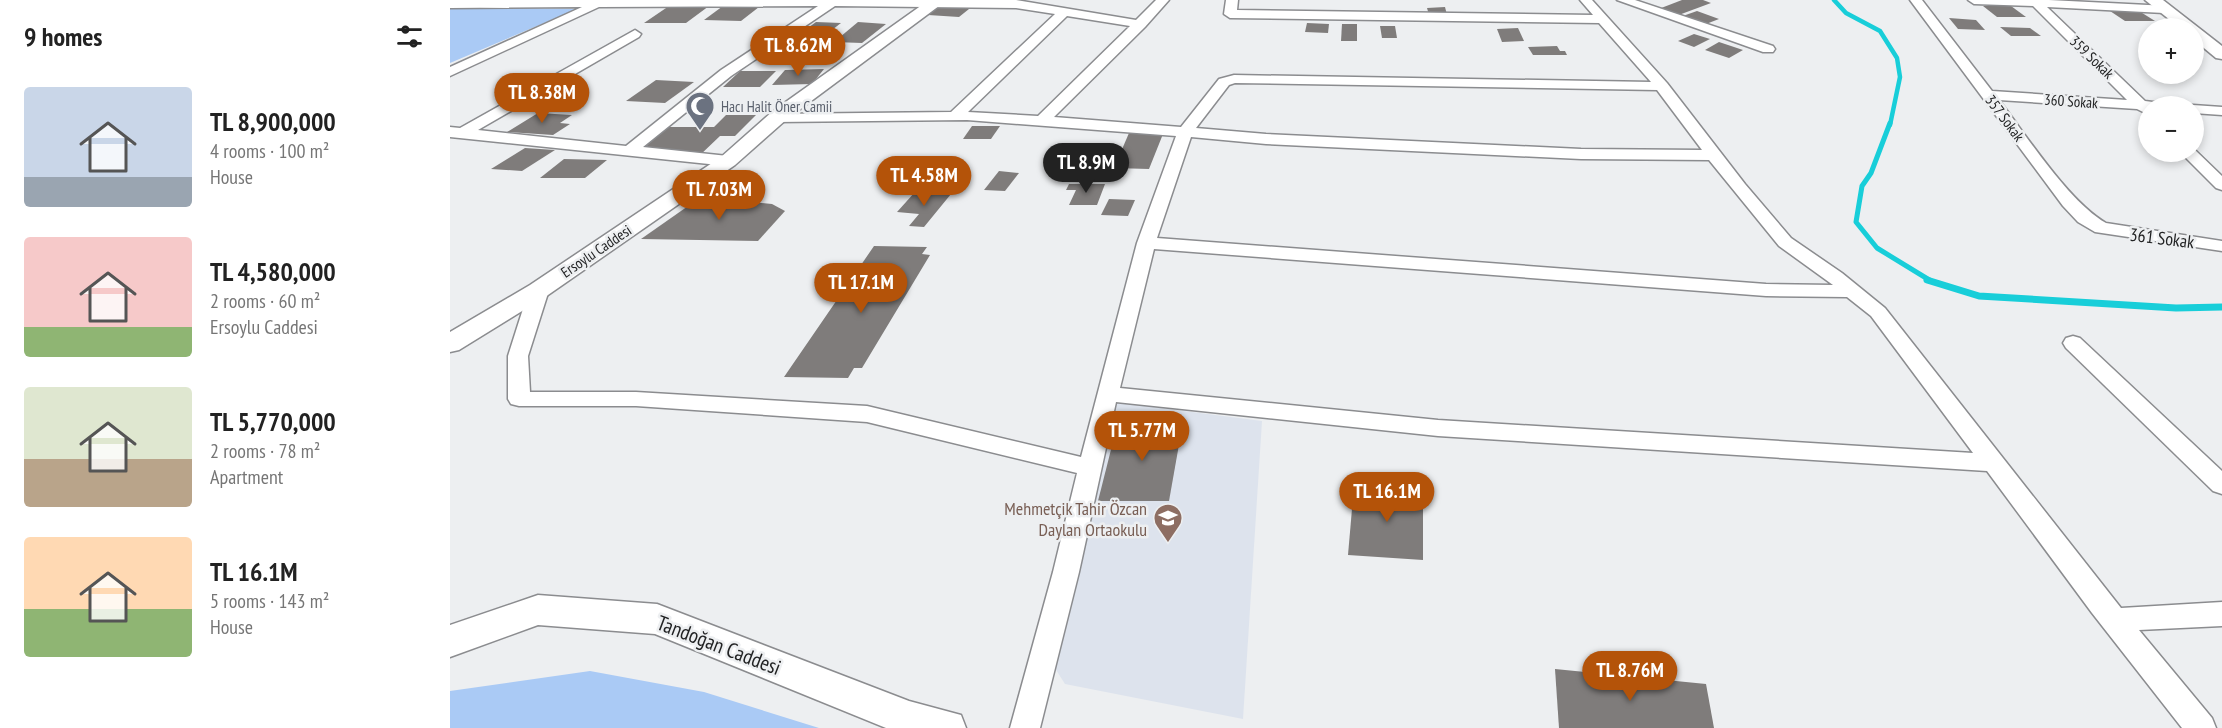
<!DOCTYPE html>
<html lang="en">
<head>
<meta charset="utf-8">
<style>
	:root { --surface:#fff; --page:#f2f2f2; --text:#222; --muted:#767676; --accent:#b45309 }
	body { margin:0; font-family:"PT Sans Narrow",sans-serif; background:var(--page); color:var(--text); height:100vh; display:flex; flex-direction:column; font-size:22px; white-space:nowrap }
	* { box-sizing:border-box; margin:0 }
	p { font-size:20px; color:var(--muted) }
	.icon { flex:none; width:33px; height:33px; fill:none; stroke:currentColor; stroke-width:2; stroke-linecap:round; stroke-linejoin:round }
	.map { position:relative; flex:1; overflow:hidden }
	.details { display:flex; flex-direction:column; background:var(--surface); width:450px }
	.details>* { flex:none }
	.tools { position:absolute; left:1688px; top:18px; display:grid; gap:12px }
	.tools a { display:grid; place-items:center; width:66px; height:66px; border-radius:50%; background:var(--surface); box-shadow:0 3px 9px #0003; font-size:30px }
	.price { position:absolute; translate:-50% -51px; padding:0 14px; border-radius:21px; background:var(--accent); color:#fff; font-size:20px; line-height:39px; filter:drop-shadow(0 2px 3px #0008) }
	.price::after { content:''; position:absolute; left:50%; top:36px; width:18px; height:14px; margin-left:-9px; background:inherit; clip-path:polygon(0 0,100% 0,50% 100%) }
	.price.selected { background:#222; color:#fff }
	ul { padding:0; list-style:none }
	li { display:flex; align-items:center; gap:18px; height:150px; padding:0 24px }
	li span { display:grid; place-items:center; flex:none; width:168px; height:120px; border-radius:6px; color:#555 }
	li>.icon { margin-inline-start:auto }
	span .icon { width:72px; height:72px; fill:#fffc; stroke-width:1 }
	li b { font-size:26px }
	h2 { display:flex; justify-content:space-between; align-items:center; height:72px; padding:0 24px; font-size:26px }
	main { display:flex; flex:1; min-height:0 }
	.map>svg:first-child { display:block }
	.built { fill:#dde3ed }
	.green { fill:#aacaf5 }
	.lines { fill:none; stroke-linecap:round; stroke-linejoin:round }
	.stream-far2 { stroke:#18ced9; stroke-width:4.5 }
	.stream-far1 { stroke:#18ced9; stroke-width:5 }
	.stream { stroke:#18ced9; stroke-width:7 }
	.building { fill:#7f7c7b }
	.minor-casing { stroke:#8b8c8f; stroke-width:3 }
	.tertiary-casing { stroke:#8b8c8f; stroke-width:3 }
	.minor { fill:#fff; fill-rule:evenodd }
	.tertiary { fill:#fff; fill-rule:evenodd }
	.labels { text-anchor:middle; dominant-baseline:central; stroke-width:5; stroke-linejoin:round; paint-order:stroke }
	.far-street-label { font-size:15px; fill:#222324; stroke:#edeff1 }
	.far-worship-label { font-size:15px; fill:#5b616d; stroke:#edeff1; text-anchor:start }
	.street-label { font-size:18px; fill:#222324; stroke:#edeff1 }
	.education-label { font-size:18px; fill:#785e54; stroke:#edeff1; text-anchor:end }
	.near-street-label { font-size:21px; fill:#222324; stroke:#edeff1 }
</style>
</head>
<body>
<main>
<section class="details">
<h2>9 homes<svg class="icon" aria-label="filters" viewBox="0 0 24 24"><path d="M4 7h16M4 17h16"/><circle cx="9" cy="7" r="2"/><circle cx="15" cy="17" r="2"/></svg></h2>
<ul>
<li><span style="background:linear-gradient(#c9d6e8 75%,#9aa5b1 0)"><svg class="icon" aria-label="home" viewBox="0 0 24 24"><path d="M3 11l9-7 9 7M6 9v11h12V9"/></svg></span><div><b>TL 8,900,000</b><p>4 rooms · 100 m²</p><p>House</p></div></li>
<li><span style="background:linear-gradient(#f6c9c9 75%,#8fb573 0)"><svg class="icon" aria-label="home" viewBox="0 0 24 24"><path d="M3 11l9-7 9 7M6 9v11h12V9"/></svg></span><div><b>TL 4,580,000</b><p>2 rooms · 60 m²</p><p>Ersoylu Caddesi</p></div></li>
<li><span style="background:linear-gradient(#dfe7d0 60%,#b9a48a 0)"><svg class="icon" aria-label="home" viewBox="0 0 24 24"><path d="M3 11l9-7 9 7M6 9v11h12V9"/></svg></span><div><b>TL 5,770,000</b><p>2 rooms · 78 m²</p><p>Apartment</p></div></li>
<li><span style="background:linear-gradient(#ffd9b3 60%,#8fb573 0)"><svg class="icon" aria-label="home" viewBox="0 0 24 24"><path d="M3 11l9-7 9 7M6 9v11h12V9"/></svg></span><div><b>TL 16.1M</b><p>5 rooms · 143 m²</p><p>House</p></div></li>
</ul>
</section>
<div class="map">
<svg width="1772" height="728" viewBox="0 0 1772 728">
	<rect width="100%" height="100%" fill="#edeff1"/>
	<path class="built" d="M664,402L812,421L793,719L615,684L603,665Z"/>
	<g class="green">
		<path d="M0,7L127,9L0,63Z"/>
		<path d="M140,671L254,692L369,728H0V691Z"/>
	</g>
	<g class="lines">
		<path class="stream-far2" d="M1384,0L1396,13L1430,31L1447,58L1450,77L1440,125"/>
		<path class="stream-far1" d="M1440,123L1421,173L1412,186L1406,222L1427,248L1481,281"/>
		<path class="stream" d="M1477,280L1529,296L1726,308L1772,307"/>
	</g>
	<g class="building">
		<path d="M1232,0H1253L1261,3L1226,16L1206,10Z"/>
		<path d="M494,3L524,5L509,17L478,15Z"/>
		<path d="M219,6H259L236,23H194Z"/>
		<path d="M273,6L309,7L291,21L254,20Z"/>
		<path d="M1533,6H1561L1576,17H1547Z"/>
		<path d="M995,7L997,15H979L977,8Z"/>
		<path d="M1247,11L1269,19L1256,24L1230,17Z"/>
		<path d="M1660,11H1689L1705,21H1675Z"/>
		<path d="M1499,18L1526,20L1535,30L1508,29Z"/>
		<path d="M366,22L391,23L365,43L339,42Z"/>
		<path d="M408,22L436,24L412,43L384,42Z"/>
		<path d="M857,23L879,24L878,33L855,32Z"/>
		<path d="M892,24H907V41H891Z"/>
		<path d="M930,26H945L947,38H932Z"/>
		<path d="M1550,27L1580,28L1591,36H1561Z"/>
		<path d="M1068,28L1074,41L1052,42L1047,29Z"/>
		<path d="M1244,34L1260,39L1244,47L1228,41Z"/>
		<path d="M1269,42L1293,50L1279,58L1255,50Z"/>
		<path d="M1107,46L1110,51H1115L1117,55H1083L1078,47Z"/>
		<path d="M374,69L362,84L322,85L335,70Z"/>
		<path d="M290,71H326L310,87H273Z"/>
		<path d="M206,80L244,82L215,103L176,101Z"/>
		<path d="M88,113L122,115L110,123L120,124L103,135L57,132Z"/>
		<path d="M276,115H306L285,136H270L249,156L194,149L213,127H264Z"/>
		<path d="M522,126H550L541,139H513Z"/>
		<path d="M679,133L713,134L699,169L664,168Z"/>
		<path d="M75,148L105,150L72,171L41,169Z"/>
		<path d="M630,158L658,161L646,175L618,172Z"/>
		<path d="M114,159L157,160L135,178H90Z"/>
		<path d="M549,171L569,173L555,191L534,190Z"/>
		<path d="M619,184H655L647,205H619L626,190H616Z"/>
		<path d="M465,192L501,194L474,227L459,226L469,214L447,212Z"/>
		<path d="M251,197L322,204L335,211L308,241L191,239Z"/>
		<path d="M659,199L685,200L678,216L651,215Z"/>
		<path d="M424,246L477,247L472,254L480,255L412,368H404L398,378L334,377Z"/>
		<path d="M668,422H733L719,501H648Z"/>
		<path d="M904,486L973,490V560L898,555Z"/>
		<path d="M1105,669L1256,684L1264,728H1109Z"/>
	</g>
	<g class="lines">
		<g class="minor-casing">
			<g id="minor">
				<path d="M0,0H566L686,20L706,0H719L695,27L604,117L731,127L769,79L784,75L1201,82L1149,23L780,18L774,14L776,0H788L787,10L1143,15L1130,0H1142L1217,83L1295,184L1341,238L1392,273L1435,308L1671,608L1772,602V626L1689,630L1762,718L1766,728H1732L1642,613L1537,471L988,436L666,402L629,572L590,728H560L603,572L627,473L417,422L186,406H69L61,404L58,399V356L79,290L82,286H96L99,290L78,356L80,392H186L417,406L631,457L687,243L726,136L517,120L326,122L319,118L326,114L501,112L605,14L566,8L385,6L281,76L193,147L278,156L284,158L286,161L284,164L278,166L0,137V127L10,128L185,30L191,34L189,37L28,130L176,146L271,70L368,6L149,7L0,76V67L132,7L0,8ZM617,16L680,26L588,116L518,112ZM785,83L1207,90L1252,150L1131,149L816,134L746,128L779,85ZM741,137L816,144L1131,159L1259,160L1329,246L1383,285L1316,284L707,238ZM704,249L1316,296L1397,297L1421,316L1523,453L988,420L670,388Z"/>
				<path d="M1167,0H1185L1323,46L1325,49L1323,52H1313Z"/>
				<path d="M1460,0H1472L1542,91L1677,100L1583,6L1524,4L1518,0H1599L1718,6L1720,9L1714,13L1597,7L1695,101L1711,103L1713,106H1698V113H1695L1687,109L1549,100C1577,136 1618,201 1656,223L1772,241V251L1645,232L1628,222L1613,206Z"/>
				<path d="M1743,105L1772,107V115L1743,113V106H1737Z"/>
				<path d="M1744,149L1772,176V190L1766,188L1730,152H1743Z"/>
				<path d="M1623,336L1630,338L1772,471V494L1763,491L1616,348L1613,343L1616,338Z"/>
			</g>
		</g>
		<g class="tertiary-casing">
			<g id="tertiary">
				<path d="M479,0H497L337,119L285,165L98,295L9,350L0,352V332L80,285L271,157L323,111Z"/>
				<path d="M1695,0H1713L1772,46V59L1766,58L1743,39V28H1730Z"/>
				<path d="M88,595L207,604L459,701L511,715L516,728H436L205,634L88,625L0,657V625Z"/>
			</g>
		</g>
		<use href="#minor" class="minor"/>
		<use href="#tertiary" class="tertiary"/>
	</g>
	<defs>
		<g id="mosque-pin" transform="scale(1.5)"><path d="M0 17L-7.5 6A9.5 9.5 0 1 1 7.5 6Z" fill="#6b7280" stroke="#edeff1"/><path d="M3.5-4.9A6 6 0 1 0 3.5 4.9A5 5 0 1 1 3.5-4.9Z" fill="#fff"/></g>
		<g id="school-pin" transform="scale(1.5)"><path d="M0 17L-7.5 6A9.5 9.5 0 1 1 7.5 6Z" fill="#8d6e63" stroke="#edeff1"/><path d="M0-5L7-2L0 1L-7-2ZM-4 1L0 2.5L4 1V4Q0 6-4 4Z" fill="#fff"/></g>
	</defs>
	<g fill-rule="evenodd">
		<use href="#mosque-pin" x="250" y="106"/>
		<use href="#school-pin" x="718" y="518"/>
	</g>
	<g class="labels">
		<g class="far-street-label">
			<text transform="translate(1642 57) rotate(44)">359 Sokak</text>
			<text transform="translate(1621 101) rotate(4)">360 Sokak</text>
			<text transform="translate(1555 118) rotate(53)">357 Sokak</text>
			<text transform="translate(146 251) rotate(-34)">Ersoylu Caddesi</text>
		</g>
		<g class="far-worship-label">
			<text x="271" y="106">Hacı Halit Öner Camii</text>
		</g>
		<g class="street-label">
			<text transform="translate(1712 238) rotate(7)">361 Sokak</text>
		</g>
		<g class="education-label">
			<text x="697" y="508">Mehmetçik Tahir Özcan<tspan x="697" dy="21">Daylan Ortaokulu</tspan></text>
		</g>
		<g class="near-street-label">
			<text transform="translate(269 645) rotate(21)">Tandoğan Caddesi</text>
		</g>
	</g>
</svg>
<div class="tools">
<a>+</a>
<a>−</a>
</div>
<b class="price" style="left:348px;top:77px">TL 8.62M</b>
<b class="price" style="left:92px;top:124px">TL 8.38M</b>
<b class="price selected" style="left:636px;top:194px">TL 8.9M</b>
<b class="price" style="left:474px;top:207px">TL 4.58M</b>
<b class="price" style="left:269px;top:221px">TL 7.03M</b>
<b class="price" style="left:411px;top:314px">TL 17.1M</b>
<b class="price" style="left:692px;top:462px">TL 5.77M</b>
<b class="price" style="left:937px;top:523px">TL 16.1M</b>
<b class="price" style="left:1180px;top:702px">TL 8.76M</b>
</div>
</main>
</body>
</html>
